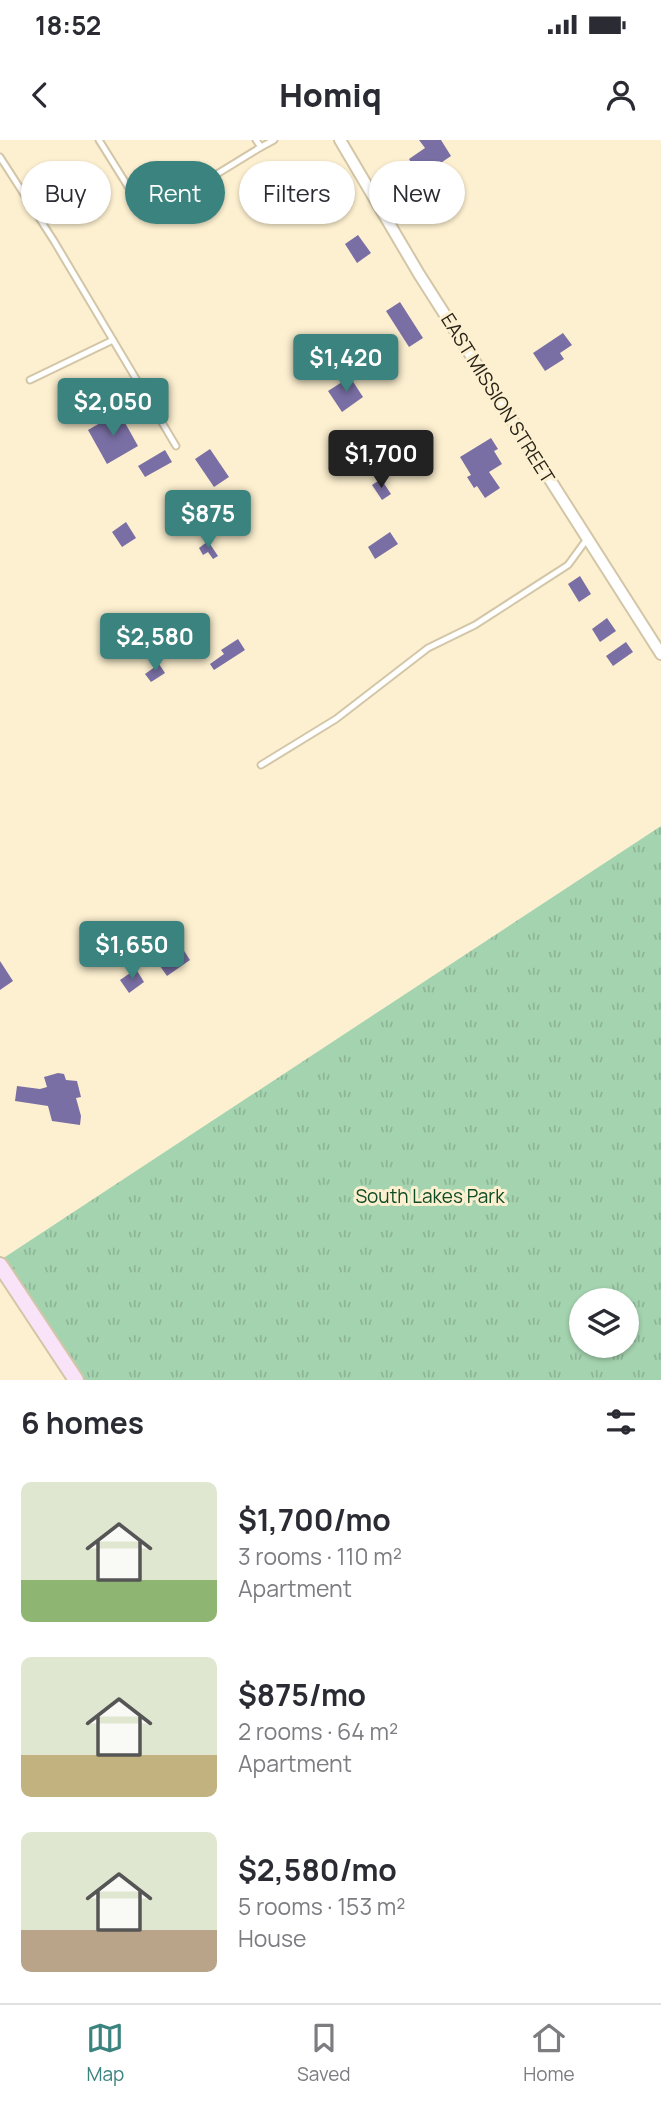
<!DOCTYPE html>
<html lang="en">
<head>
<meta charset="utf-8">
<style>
	:root { --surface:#fff; --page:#f7f7f7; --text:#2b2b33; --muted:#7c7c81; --line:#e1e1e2; --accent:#3b837e }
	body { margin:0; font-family:Manrope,sans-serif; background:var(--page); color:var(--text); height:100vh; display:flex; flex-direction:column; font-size:26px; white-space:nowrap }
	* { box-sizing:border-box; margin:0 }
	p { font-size:23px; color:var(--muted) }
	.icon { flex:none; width:38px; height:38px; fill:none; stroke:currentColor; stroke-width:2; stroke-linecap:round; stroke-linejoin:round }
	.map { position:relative; height:1240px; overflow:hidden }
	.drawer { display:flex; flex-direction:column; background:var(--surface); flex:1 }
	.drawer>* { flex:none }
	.guide { position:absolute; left:21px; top:21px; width:620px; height:63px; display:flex; gap:14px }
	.controls { position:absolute; left:569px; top:1148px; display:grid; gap:14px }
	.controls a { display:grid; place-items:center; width:70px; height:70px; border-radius:50%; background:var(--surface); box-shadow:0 2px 5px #0004; font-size:35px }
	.price { position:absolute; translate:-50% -60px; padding:0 16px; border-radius:7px; background:var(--accent); color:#fff; font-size:23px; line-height:46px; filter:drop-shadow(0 2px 4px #0008) }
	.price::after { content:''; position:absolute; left:50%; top:42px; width:21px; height:16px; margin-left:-10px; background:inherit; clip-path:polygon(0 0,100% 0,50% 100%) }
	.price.active { background:#222; color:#fff }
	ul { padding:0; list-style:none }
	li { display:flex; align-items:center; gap:21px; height:175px; padding:0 21px }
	li span { display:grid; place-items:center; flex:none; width:196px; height:140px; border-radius:10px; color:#555 }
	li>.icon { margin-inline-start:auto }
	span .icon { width:84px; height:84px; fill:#fffc; stroke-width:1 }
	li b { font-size:30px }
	h2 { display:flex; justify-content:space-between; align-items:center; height:84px; padding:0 21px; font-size:30px }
	.pill { padding:0 24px; border-radius:32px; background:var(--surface); box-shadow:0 2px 5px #0004; font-size:24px; line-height:63px }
	.pill.active { background:var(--accent); color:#fff }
	.status { display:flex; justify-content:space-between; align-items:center; height:49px; padding:0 35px; background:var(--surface); direction:ltr }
	.status svg { height:19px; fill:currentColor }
	header { display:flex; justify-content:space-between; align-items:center; height:91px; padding:0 21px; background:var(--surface); font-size:32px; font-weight:800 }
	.tab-bar { display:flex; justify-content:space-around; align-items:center; height:98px; border-top:2px solid var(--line); background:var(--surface); font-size:19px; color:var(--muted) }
	.tab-bar a { display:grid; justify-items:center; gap:4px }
	.tab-bar .active { color:var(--accent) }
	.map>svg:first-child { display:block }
	.park { fill:url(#park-tufts); fill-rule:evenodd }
	.building { fill:#7a6fa4 }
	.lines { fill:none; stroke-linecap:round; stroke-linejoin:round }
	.lane-casing { stroke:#d2c6a7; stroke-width:9 }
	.street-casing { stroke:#d2c6a7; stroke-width:14 }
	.secondary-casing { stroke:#d2c6a7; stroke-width:18 }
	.lane { stroke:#fff; stroke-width:5 }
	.street { stroke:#fff; stroke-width:10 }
	.secondary { stroke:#f9e3f9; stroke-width:14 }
	.labels { text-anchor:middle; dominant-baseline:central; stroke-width:6; stroke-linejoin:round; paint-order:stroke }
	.street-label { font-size:19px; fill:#282318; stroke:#fdf0d0 }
	.park-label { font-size:19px; fill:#0e4c26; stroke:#fdf0d0 }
</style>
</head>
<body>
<div class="status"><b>18:52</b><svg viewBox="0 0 49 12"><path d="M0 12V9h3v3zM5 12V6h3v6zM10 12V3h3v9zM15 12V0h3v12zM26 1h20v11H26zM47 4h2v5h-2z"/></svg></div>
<header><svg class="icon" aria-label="back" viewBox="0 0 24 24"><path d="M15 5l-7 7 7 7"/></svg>Homiq<svg class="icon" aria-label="person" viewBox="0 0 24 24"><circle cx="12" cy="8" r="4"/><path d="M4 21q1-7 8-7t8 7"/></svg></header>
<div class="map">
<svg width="661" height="1240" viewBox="0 0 661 1240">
	<defs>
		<pattern id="park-tufts" width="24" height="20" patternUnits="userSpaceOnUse" patternTransform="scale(1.75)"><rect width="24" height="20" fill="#a4d3af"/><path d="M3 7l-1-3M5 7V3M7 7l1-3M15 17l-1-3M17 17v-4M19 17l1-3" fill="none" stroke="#8db596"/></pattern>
	</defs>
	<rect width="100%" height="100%" fill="#fdf0d0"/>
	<path class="park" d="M661,686V1240H83L2,1119ZM581,1160H626V1206H581Z"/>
	<g class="building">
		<path d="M419,0H441L451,16L420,37L409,19L425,8Z"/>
		<path d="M358,95L371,113L357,123L345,104Z"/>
		<path d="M400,162L423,198L409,207L386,171Z"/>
		<path d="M563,193L572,205L560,213L564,219L545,231L533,213Z"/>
		<path d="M350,237L363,257L342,272L328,251Z"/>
		<path d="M119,272L138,306L107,324L88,290Z"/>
		<path d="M491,298L498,309L494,311L502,324L489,332L500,348L485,358L477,346L474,348L467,337L471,335L460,317Z"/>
		<path d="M210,309L229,337L214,347L195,319Z"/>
		<path d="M165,310L172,322L145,337L138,326Z"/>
		<path d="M381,339L391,354L382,360L372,345Z"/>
		<path d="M126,382L136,398L122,407L112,392Z"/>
		<path d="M390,392L398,404L375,419L368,407Z"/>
		<path d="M208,401L218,416L213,419L208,412L203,415L199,408Z"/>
		<path d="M580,436L591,454L579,462L568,444Z"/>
		<path d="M607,478L616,491L600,502L592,489Z"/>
		<path d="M238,499L245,510L214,530L210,524L224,514L221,510Z"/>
		<path d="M626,502L633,512L613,526L606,516Z"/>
		<path d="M159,524L165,533L151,542L145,534Z"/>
		<path d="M179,803L190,820L167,836L155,819Z"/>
		<path d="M0,821L13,841L0,850Z"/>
		<path d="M136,829L144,842L129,853L120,840Z"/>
		<path d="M58,933L64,934L66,940L77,941L81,957L76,958L81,976L80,985L52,981L48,966L15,961L17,946L40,949L47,947L44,937Z"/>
	</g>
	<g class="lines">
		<g class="lane-casing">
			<g id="lane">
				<path d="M99,0L147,77L261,7"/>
				<path d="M256,0L261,7L274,0"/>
				<path d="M0,17L54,101L176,306"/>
				<path d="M30,240L113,200"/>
				<path d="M261,625L336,579L428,508L475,485L568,425L587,399"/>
			</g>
		</g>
		<g class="street-casing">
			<path id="street" d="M340,0L419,134L661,514"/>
		</g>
		<g class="secondary-casing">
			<path id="secondary" d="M0,1125L76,1240"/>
		</g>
		<use href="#lane" class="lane"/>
		<use href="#street" class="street"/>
		<use href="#secondary" class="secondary"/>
	</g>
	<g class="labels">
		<g class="street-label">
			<text transform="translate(498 258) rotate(58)">EAST MISSION STREET</text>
		</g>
		<g class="park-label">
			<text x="430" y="1056">South Lakes Park</text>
		</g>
	</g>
</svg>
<div class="controls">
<a><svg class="icon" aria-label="layers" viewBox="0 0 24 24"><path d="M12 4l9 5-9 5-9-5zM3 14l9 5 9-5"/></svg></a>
</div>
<b class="price" style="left:346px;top:254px">$1,420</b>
<b class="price" style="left:113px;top:298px">$2,050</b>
<b class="price active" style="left:381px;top:350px">$1,700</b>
<b class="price" style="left:208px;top:410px">$875</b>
<b class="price" style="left:155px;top:533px">$2,580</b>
<b class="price" style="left:132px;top:841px">$1,650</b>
<div class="guide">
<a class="pill">Buy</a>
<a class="pill active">Rent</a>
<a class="pill">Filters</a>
<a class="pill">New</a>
</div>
</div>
<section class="drawer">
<h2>6 homes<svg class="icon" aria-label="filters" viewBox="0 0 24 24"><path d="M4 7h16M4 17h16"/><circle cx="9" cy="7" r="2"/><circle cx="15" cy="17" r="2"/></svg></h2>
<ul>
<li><span style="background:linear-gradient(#dfe7d0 70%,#8fb573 0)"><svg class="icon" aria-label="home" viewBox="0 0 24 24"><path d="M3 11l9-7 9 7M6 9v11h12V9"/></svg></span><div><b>$1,700/mo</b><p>3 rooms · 110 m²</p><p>Apartment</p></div></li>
<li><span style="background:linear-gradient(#dfe7d0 70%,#c2b280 0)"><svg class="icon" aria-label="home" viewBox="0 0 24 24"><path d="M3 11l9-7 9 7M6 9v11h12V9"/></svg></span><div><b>$875/mo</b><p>2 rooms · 64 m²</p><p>Apartment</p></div></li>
<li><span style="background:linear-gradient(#dfe7d0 70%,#b9a48a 0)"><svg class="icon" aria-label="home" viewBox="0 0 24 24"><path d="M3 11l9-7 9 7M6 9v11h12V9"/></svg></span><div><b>$2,580/mo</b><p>5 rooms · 153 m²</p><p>House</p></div></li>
</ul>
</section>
<nav class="tab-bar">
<a class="active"><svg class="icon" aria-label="map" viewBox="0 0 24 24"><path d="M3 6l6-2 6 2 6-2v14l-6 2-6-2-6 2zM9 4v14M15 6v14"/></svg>Map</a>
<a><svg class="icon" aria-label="saved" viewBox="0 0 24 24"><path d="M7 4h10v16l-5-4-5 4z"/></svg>Saved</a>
<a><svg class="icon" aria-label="home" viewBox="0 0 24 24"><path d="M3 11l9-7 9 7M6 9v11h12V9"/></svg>Home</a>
</nav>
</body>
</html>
